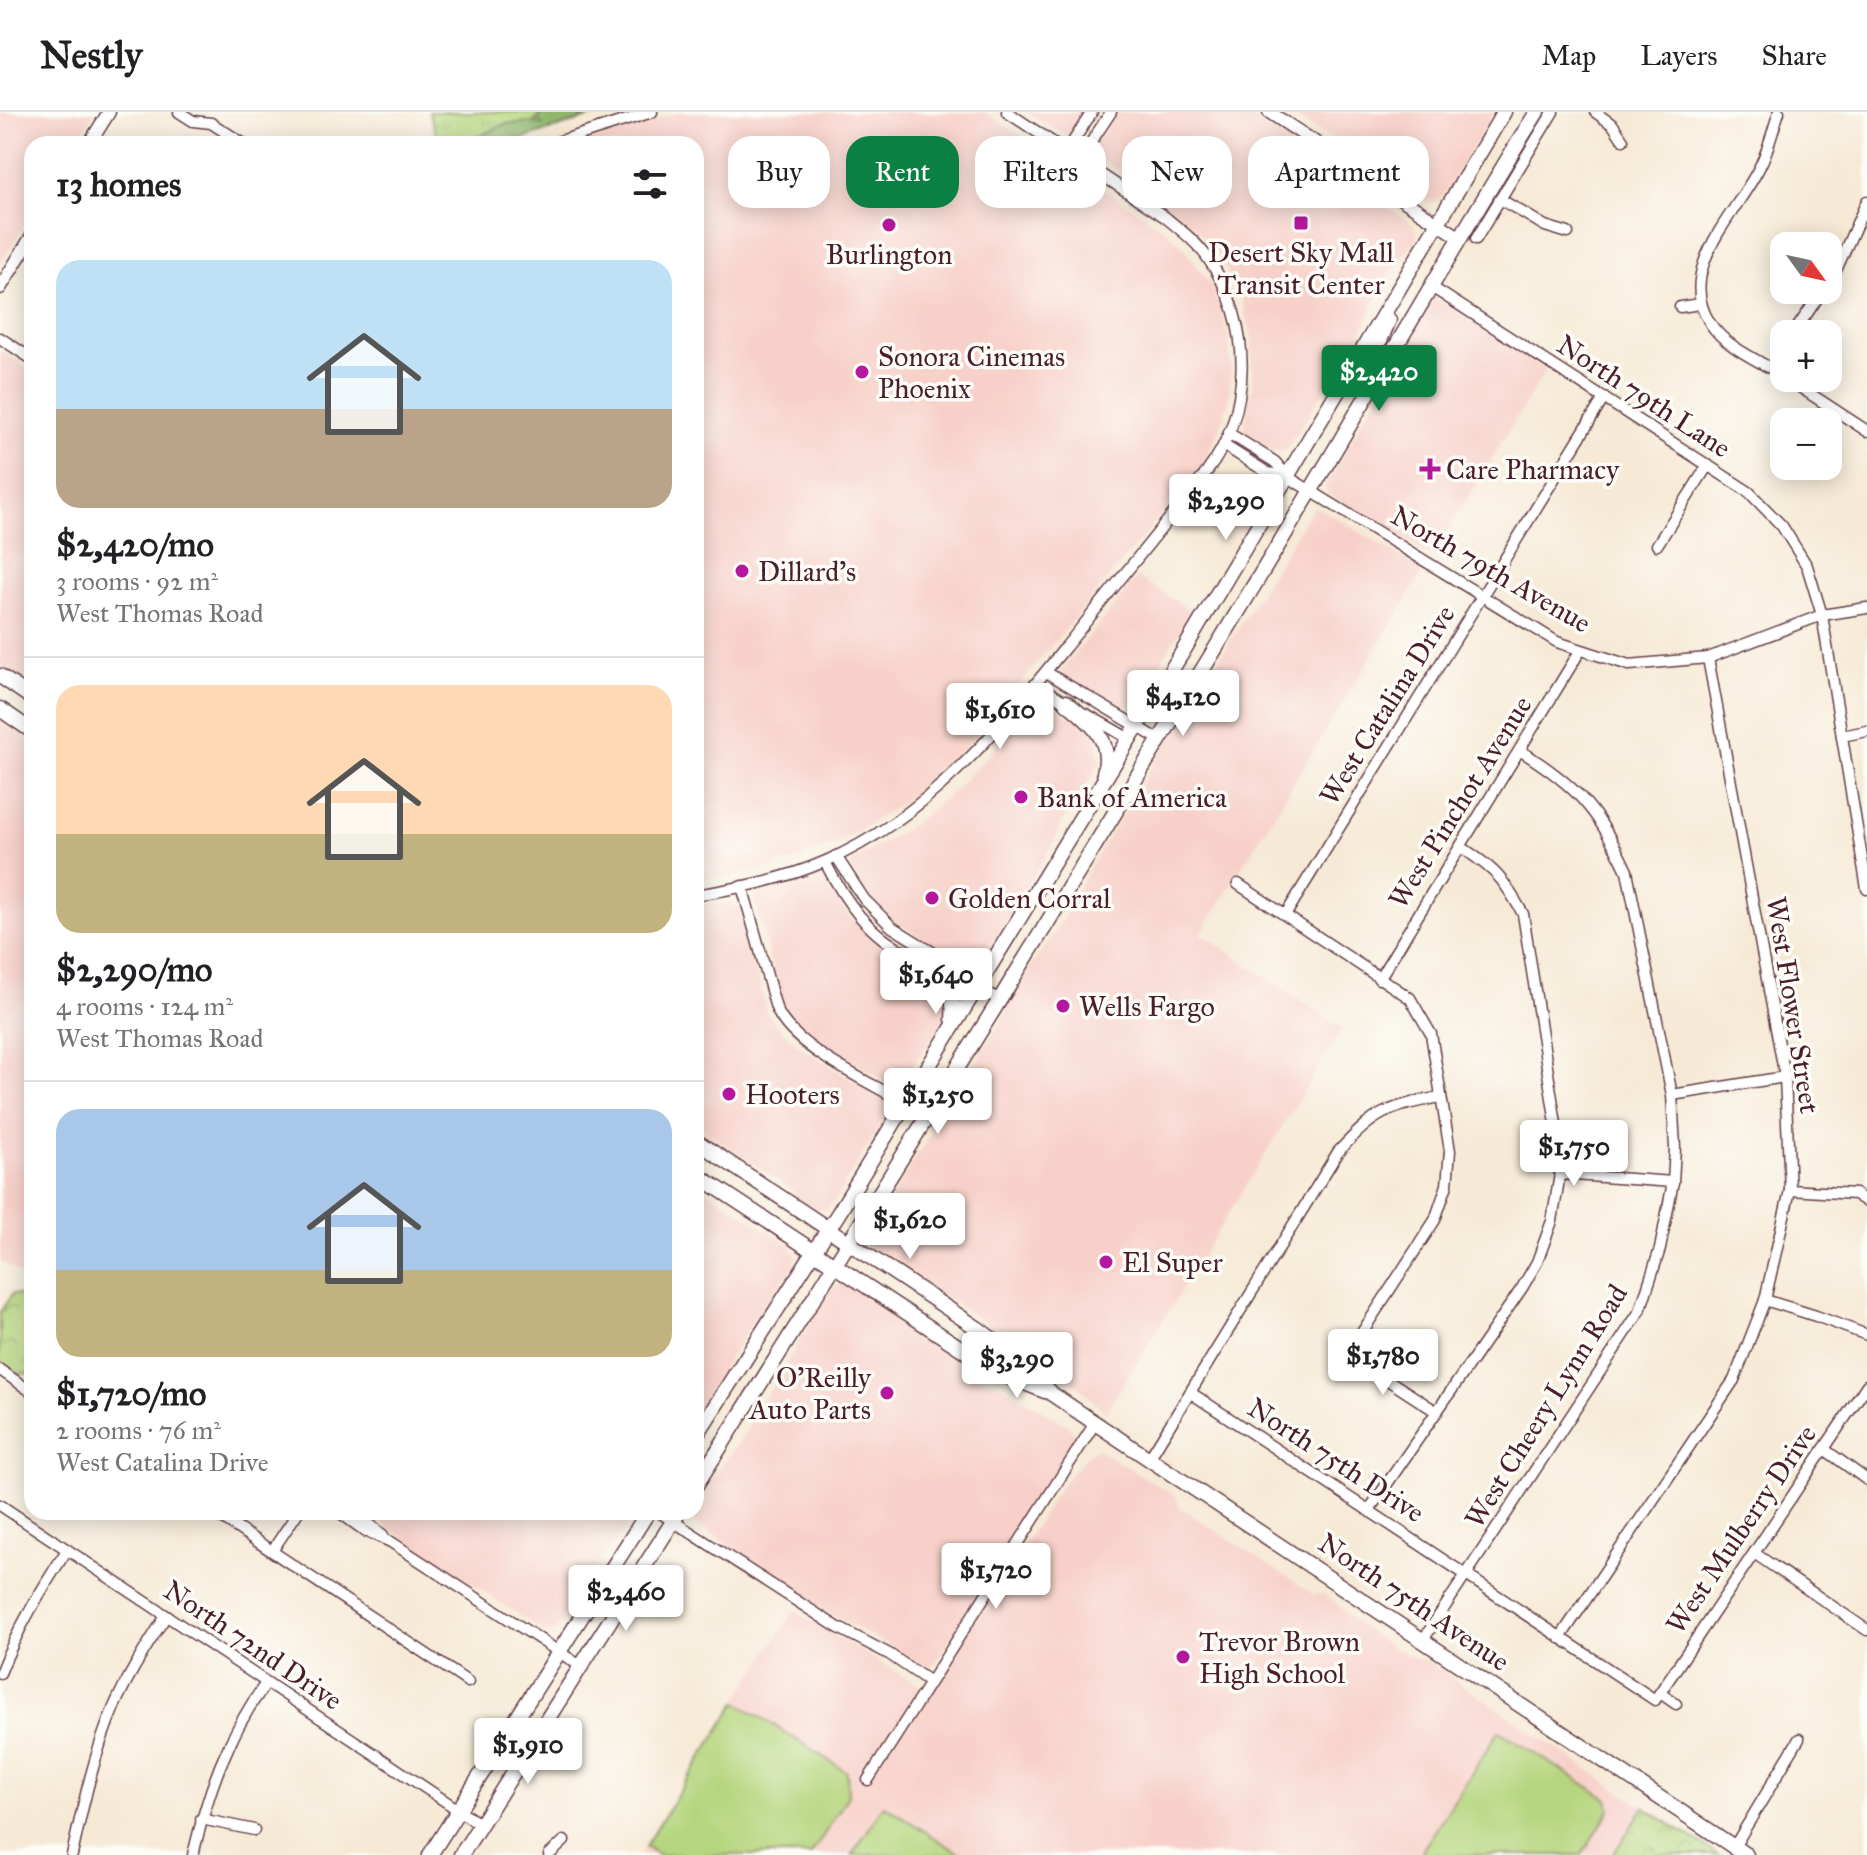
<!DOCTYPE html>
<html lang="en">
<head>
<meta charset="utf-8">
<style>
	:root { --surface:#fff; --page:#f6f6f6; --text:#202124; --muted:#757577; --line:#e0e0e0; --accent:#0b8043 }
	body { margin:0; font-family:"IM FELL Great Primer",serif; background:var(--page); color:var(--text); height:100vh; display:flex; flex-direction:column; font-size:30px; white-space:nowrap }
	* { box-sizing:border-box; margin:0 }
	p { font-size:26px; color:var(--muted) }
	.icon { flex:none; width:44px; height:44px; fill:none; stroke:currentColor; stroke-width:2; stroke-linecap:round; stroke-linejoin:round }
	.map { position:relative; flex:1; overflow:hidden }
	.details { position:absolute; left:24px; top:24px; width:680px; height:1384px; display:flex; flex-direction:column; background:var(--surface); border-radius:24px; box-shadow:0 4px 20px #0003 }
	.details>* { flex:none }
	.guide { position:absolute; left:728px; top:24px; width:760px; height:72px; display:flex; gap:16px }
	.needle { width:52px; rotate:123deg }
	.tools { position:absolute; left:1770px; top:120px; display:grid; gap:16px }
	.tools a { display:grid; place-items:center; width:72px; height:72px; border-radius:16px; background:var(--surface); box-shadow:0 4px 20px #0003; font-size:40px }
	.price { position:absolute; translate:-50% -68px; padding:0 18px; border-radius:8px; background:#fff; color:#222; font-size:26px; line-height:52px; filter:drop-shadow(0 2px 4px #0008) }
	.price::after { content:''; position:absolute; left:50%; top:48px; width:24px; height:18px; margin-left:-12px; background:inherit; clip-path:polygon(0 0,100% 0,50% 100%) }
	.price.selected { background:var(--accent); color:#fff }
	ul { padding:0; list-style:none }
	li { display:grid; align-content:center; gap:16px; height:424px; padding:0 32px }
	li+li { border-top:2px solid var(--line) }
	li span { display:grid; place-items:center; height:248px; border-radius:24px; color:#555 }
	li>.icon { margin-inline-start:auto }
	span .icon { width:144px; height:144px; fill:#fffc; stroke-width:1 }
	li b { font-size:34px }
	h2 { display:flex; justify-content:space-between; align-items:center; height:96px; padding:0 32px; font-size:34px }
	.chip { padding:0 28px; border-radius:24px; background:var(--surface); box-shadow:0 4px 20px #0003; font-size:28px; line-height:72px }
	.chip.selected { background:var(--accent); color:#fff }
	header { display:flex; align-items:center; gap:48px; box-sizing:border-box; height:112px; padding:0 40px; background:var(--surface); border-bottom:2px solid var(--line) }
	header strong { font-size:38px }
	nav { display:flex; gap:44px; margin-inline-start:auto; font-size:28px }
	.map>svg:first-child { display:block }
	.built { fill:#f7d1c9 }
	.grass { fill:url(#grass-tufts); stroke:#807a54; stroke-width:2 }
	.forest { fill:url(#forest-firs); stroke:#6d6b4c; stroke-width:2 }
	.park { fill:url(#park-crowns); stroke:#807a54; stroke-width:2 }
	.garden { fill:#b5d67e; stroke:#807a54; stroke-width:2 }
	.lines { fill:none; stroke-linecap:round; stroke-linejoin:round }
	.minor-casing { stroke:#643d45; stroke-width:13 }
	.tertiary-casing { stroke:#643d45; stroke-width:15 }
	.secondary-casing { stroke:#643d45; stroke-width:17 }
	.minor { stroke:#fff; stroke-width:10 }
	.tertiary { stroke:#fff; stroke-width:12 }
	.secondary { stroke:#fff; stroke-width:14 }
	.poi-dot { fill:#b5179e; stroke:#fdfcf7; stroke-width:3 }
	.labels { text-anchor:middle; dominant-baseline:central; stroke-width:7; stroke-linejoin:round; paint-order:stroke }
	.poi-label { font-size:28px; fill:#4a1f2b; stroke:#fdfcf7; text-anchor:start }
	.street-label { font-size:28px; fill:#4a1f2b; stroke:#fdfcf7 }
</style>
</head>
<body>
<header>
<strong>Nestly</strong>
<nav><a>Map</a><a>Layers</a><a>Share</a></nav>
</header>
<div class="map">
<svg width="1867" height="1743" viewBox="0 0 1867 1743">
	<defs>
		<pattern id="grass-tufts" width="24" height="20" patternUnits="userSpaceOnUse" patternTransform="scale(2)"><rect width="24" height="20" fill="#b5d67e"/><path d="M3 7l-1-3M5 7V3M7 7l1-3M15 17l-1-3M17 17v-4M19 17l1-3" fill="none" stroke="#9db76d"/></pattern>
		<pattern id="forest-firs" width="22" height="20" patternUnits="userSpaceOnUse" patternTransform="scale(2)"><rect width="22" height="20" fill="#90b76d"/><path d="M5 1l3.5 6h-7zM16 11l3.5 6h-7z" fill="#78945a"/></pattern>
		<pattern id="park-crowns" width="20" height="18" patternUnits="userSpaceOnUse" patternTransform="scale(2)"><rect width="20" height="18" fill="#b5d67e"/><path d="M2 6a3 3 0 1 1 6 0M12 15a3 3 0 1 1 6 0" fill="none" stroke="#9db76d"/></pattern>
	</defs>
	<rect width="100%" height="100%" fill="#fdfcf7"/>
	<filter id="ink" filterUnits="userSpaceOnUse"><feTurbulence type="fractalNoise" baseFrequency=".0125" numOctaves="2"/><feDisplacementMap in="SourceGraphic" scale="16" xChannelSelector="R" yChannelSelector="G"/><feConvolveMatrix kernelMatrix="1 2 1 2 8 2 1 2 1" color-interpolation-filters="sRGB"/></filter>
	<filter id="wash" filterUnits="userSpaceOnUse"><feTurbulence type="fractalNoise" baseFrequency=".006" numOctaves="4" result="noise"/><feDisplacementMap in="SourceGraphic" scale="32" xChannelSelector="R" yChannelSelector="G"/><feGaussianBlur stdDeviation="1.8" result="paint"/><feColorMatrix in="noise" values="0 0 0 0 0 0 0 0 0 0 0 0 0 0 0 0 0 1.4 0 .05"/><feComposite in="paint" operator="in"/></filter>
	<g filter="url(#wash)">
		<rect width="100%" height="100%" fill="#f6ead6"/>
		<g class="built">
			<path d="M0,0H95L75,32H32V101L0,153Z"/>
			<path d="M680,0H985L1130,94L1168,120L1185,137L1211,173L1222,202L1228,225L1231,257L1228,291L1220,316L1206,345L1192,366L988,610L928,674L870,712L835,732L799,747L748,761L696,769V32H580Z"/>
			<path d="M1027,0H1086L1072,21L1066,23Z"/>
			<path d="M1117,0H1243L1414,113L1417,124L1415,130L1394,156L1374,190L1363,218L1285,339H1272L1243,320L1252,275V226L1240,184L1217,141L1206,127L1176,99L1095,43V33Z"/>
			<path d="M1289,0H1494L1444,82L1437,89L1429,90Z"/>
			<path d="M1433,185L1546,258L1432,445L1328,382L1324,376Z"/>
			<path d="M0,238L32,259V576L0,554Z"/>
			<path d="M1313,395L1321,396L1424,459L1201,822L1343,916L1106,1300L1065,1263L872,1138L868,1132L866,1121L889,1089L1001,909L1016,876L1062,809L1089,756Z"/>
			<path d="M1137,465L1193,500L1134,590L1124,596H1117L1063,563L1062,558Z"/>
			<path d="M1040,586L1090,616L1097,625L1101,652L1061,711L1055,729L983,846L974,854L963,852L893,808L860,774L850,756L851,752L853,748L887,729L916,710L956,677L989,643L1035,588Z"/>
			<path d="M0,606L32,627V1170L0,1149Z"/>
			<path d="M817,765L827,768L848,803L875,827L939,871L945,879L947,901L942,913L900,971L896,974L890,973L793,911L781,891L755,789L756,784L762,782Z"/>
			<path d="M730,789L740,796L767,901L781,918L800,935L889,991L890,998L836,1087L826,1098H816L806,1092L789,1076L696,1013V794Z"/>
			<path d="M696,1071L791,1134L796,1144L794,1154L768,1186L704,1286L696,1304Z"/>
			<path d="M838,1172L849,1173L906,1211L929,1233L974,1261L1006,1276L1071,1316L1075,1322L1074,1331L934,1552L927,1556L921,1555L889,1533L831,1503L688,1406L689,1400H696V1389L739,1330L830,1178Z"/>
			<path d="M1097,1337L1177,1385L1180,1395L1313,1482L1324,1483L1334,1489L1352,1508L1394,1537L1431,1552L1644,1695L1613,1743H639L794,1499L930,1580L1060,1375L1088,1342Z"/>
			<path d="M385,1400H637L591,1463L557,1518L547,1522L379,1409Z"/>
		</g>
		<path class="grass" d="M429,0H544L533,10L505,12L463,32H439Z"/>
		<path class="forest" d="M544,0H607L507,32H463L505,12L533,10Z"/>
		<g class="park">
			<path d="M12,1182L32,1185V1248L29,1263L23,1260L21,1264L0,1250V1200Z"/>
			<path d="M1644,1695L1718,1743H1613Z"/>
		</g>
		<g class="garden">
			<path d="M737,1590L847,1660L848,1684L811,1743H659L645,1734Z"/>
			<path d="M1499,1619L1608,1687L1610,1698L1582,1743H1423L1422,1739Z"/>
			<path d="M884,1693L962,1743H852Z"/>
		</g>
	</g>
	<g filter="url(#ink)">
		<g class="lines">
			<g class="minor-casing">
				<g id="minor">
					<path d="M179,0L193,9L211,11L244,32"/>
					<path d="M1595,0L1613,13L1623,28"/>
					<path d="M1779,0C1773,17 1769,36 1761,52C1739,100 1674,156 1710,211C1726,236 1760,249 1784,264"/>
					<path d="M551,32L652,0"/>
					<path d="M1067,39L1092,0"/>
					<path d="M1080,47L1111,0"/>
					<path d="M1500,87L1545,114L1568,121"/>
					<path d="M1476,127L1553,0"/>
					<path d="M1828,170L1837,156L1867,89"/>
					<path d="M1430,174L1749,380L1782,414L1807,454L1822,503L1867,777"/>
					<path d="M1680,195L1700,192"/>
					<path d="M1793,222L1823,178"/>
					<path d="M0,226L32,247"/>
					<path d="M1771,256L1784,236"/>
					<path d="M1786,266L1867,319"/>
					<path d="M1230,322L1275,350L1288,365L1557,530L1629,553L1708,546L1822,503L1867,496"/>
					<path d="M1225,334L1268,361L1288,365"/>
					<path d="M1657,433L1708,353"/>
					<path d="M1046,560L1160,628"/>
					<path d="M1036,572L1072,594"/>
					<path d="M1086,602L1128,626"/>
					<path d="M1842,624L1867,619"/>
					<path d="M836,744L864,787L892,815L964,860L977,874L999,888"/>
					<path d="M825,750C845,789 869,824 910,843"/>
					<path d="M1238,772L1410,886L1431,922L1450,1039L1447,1073L1435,1108L1348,1242L1437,1300"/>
					<path d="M742,774L776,896C792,936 868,969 905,991"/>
					<path d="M696,783C740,776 785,767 826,749C929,704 999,617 1068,532C1114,475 1160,418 1206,361C1253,300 1253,212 1209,148C1198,131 1181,118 1165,105L1007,0"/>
					<path d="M1286,802L1604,286"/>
					<path d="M935,855L959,869L975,873"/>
					<path d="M1379,867L1580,539"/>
					<path d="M1672,983L1785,965"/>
					<path d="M1560,1062L1673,1070"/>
					<path d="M1790,1078L1855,1082L1867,1090"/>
					<path d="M1765,1188L1816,1204L1867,1223"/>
					<path d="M0,1258L32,1280"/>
					<path d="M1191,1281L1655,1588L1867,1273"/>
					<path d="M1824,1337L1867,1368"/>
					<path d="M1149,1347L1338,1040C1376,999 1386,996 1440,985"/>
					<path d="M0,1393L481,1713"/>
					<path d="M1369,1398L1522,1176L1537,1150L1552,1109L1560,1062L1559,1031L1523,802C1503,766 1496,758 1461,735"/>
					<path d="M213,1400L468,1570"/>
					<path d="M339,1400L365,1419L391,1430L582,1555"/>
					<path d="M354,1400L383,1423"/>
					<path d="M659,1400L837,1515L889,1542L930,1570"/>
					<path d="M272,1439L298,1400"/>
					<path d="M1754,1441L1867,1518"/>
					<path d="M1560,1526L1734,1268L1765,1188L1790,1078L1785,965L1708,546"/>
					<path d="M1423,1528L1640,1199L1660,1137L1673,1070L1675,1036L1672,983L1627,759C1599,699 1577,674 1521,639"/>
					<path d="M0,1561C18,1516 41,1478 67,1438"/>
					<path d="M1660,1581L1676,1592"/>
					<path d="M868,1668L1095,1311"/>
					<path d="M201,1707L254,1718"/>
					<path d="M1734,1735L1799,1627"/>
					<path d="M72,1743C83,1693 94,1642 114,1595C128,1563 147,1533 166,1504"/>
					<path d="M193,1743C208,1680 227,1624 266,1571"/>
					<path d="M549,1743L564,1729"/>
				</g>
			</g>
			<g class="tertiary-casing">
				<g id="tertiary">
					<path d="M1269,0L1459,125"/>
					<path d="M89,32L109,0"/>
					<path d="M0,176L32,124"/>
				</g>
			</g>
			<g class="secondary-casing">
				<g id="secondary">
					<path d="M1372,274L1365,267L1366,260L1389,208"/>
					<path d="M0,564L32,586"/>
					<path d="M1066,590C1090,610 1113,626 1104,661"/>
					<path d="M0,597L32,619"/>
					<path d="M907,842C934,863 957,867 953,907"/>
					<path d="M696,1029L977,1216L1015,1244L1052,1282L1095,1311L1746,1743"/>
					<path d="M696,1062L997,1260L1045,1279"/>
					<path d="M696,1324L838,1102L1185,536L1504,0"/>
					<path d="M696,1373C881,1082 1062,788 1242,493C1342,330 1435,163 1537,0"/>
					<path d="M430,1743L648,1400"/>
					<path d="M461,1743L679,1400"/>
				</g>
			</g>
			<use href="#minor" class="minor"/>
			<use href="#tertiary" class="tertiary"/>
			<use href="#secondary" class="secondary"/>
		</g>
	</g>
	<g class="poi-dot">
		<rect x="1293" y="103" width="16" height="16" rx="4"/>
		<circle cx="889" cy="113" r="8"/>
		<circle cx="862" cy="260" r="8"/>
		<path d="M1426 345h8v8h8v8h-8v8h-8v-8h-8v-8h8z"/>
		<circle cx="742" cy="459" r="8"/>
		<circle cx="1021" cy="685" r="8"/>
		<circle cx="932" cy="786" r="8"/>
		<circle cx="1063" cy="894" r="8"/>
		<circle cx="729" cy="982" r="8"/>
		<circle cx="1106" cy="1150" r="8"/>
		<circle cx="887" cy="1281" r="8"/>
		<circle cx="1183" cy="1545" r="8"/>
	</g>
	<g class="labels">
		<g class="poi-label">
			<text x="1301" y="140" text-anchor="middle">Desert Sky Mall<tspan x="1301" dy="32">Transit Center</tspan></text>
			<text x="889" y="142" text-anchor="middle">Burlington</text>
			<text x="878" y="244">Sonora Cinemas<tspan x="878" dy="32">Phoenix</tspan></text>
			<text x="1446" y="357">Care Pharmacy</text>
			<text x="758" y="459">Dillard's</text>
			<text x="1037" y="685">Bank of America</text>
			<text x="948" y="786">Golden Corral</text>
			<text x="1079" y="894">Wells Fargo</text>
			<text x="745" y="982">Hooters</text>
			<text x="1122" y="1150">El Super</text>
			<text x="871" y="1265" text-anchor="end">O'Reilly<tspan x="871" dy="32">Auto Parts</tspan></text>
			<text x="1199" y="1529">Trevor Brown<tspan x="1199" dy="32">High School</tspan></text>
		</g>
		<g class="street-label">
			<text transform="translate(1644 284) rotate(33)">North 79th Lane</text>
			<text transform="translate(1491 457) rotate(30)">North 79th Avenue</text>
			<text transform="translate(1387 593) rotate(-58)">West Catalina Drive</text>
			<text transform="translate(1460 690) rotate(-58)">West Pinchot Avenue</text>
			<text transform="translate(1793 893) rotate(81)">West Flower Street</text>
			<text transform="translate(1546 1294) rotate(-58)">West Cheery Lynn Road</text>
			<text transform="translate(1336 1348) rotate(33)">North 75th Drive</text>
			<text transform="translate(1741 1417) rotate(-56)">West Mulberry Drive</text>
			<text transform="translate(1414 1490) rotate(34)">North 75th Avenue</text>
			<text transform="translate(253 1533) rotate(34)">North 72nd Drive</text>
		</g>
	</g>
</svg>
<div class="tools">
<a><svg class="needle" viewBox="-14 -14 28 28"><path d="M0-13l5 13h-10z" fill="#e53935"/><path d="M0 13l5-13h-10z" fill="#757577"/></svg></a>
<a>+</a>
<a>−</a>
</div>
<b class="price selected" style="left:1379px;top:301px">$2,420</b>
<b class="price" style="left:1226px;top:430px">$2,290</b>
<b class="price" style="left:1183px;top:626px">$4,120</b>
<b class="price" style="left:1000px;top:639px">$1,610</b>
<b class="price" style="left:936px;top:904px">$1,640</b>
<b class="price" style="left:938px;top:1024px">$1,250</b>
<b class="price" style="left:1574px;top:1076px">$1,750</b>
<b class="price" style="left:910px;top:1149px">$1,620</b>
<b class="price" style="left:1383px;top:1285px">$1,780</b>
<b class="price" style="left:1017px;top:1288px">$3,290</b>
<b class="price" style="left:996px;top:1499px">$1,720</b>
<b class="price" style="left:626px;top:1521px">$2,460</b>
<b class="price" style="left:528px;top:1674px">$1,910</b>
<div class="guide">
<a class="chip">Buy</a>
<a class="chip selected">Rent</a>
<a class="chip">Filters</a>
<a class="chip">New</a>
<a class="chip">Apartment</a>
</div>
<section class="details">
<h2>13 homes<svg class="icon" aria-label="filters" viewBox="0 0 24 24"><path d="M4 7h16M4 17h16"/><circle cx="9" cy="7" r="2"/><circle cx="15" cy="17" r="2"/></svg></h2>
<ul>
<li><span style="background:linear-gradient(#bfe0f5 60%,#b9a48a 0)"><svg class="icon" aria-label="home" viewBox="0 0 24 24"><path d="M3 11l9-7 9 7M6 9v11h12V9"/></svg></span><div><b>$2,420/mo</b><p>3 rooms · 92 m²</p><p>West Thomas Road</p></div></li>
<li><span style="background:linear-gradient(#ffd9b3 60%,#c2b280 0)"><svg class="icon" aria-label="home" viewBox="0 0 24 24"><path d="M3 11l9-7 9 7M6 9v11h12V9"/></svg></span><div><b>$2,290/mo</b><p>4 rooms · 124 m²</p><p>West Thomas Road</p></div></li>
<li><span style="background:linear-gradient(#a9c7e8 65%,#c2b280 0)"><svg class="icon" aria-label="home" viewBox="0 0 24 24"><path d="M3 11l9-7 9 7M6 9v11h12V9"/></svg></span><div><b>$1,720/mo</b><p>2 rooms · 76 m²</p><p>West Catalina Drive</p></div></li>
</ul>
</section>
</div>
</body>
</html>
